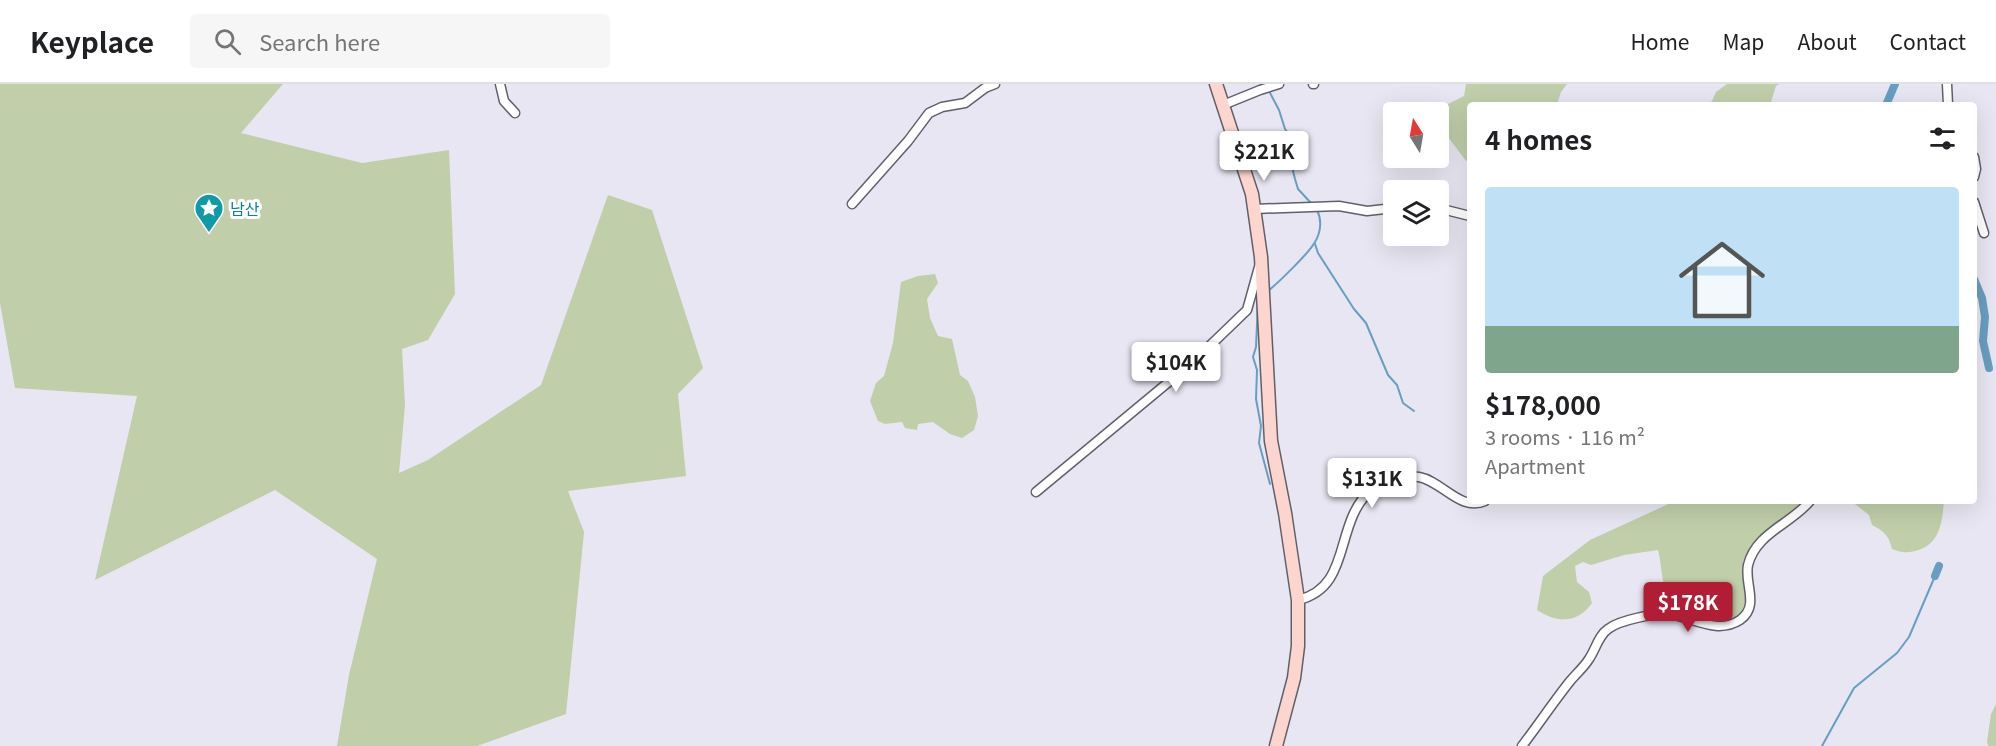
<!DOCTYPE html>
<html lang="en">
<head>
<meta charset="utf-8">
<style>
	:root { --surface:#fff; --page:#f6f6f6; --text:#202124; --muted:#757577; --line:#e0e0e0; --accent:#b01d34 }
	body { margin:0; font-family:Georgia,"Noto Sans KR",serif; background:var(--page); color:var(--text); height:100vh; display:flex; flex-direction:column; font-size:22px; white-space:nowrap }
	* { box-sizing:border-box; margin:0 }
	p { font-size:20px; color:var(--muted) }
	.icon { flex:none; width:33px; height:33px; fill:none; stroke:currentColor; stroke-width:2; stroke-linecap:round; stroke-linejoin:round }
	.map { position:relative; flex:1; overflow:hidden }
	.details { position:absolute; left:1467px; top:18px; width:510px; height:402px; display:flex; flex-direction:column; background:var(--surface); border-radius:6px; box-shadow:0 6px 24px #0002 }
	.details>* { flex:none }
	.needle { width:39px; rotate:349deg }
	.fabs { position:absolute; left:1383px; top:18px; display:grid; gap:12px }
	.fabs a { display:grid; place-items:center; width:66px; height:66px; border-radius:6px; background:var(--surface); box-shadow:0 6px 24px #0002; font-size:30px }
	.price { position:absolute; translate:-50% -51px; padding:0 14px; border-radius:6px; background:#fff; color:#222; font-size:20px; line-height:39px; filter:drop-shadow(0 2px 3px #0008) }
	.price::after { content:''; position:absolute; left:50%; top:36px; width:18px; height:14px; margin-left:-9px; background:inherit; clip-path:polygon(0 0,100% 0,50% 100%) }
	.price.selected { background:var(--accent); color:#fff }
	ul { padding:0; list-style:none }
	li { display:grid; align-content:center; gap:12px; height:318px; padding:0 18px }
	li+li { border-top:2px solid var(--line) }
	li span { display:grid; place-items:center; height:186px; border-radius:6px; color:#555 }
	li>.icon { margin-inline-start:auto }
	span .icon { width:108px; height:108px; fill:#fffc; stroke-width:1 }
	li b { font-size:26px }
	h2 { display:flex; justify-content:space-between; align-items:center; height:72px; padding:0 18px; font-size:26px }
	header { display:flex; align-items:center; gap:36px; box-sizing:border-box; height:84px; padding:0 30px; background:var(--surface); border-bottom:2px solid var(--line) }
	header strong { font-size:28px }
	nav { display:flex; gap:33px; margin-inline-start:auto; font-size:21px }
	.search { width:420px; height:54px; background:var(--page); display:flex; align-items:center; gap:15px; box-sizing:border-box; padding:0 21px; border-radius:6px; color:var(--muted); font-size:22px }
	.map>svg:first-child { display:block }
	.green { fill:#c0ceaa }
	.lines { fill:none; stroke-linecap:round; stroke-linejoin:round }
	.stream { stroke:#689ec1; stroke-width:2 }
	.canal { stroke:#689ec1; stroke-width:8 }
	.minor-casing { stroke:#616069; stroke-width:11 }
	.secondary-casing { stroke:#616069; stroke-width:15 }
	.minor { stroke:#fff; stroke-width:8 }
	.secondary { stroke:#fcd6ce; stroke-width:12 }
	.labels { text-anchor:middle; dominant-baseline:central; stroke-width:6; stroke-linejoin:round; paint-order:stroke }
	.culture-label { font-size:16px; fill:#0d838f; stroke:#fff; text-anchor:start }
</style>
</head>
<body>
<header>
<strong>Keyplace</strong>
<div class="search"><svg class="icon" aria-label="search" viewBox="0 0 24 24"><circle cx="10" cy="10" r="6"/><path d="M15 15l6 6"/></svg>Search here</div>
<nav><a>Home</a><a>Map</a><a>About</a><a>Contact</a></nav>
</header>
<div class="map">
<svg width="1996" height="662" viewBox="0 0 1996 662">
	<rect width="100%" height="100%" fill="#e7e6f2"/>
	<g class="green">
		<path d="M0,0H283L241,49L362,79L449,66L455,210L428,256L402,265L405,321L399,389L428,376L541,301L608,111L652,126L703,284L678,310L686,392L568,407L584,448L566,630L477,662H337L349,591L377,475L275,406L95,496L137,312L15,304L0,219Z"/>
		<path d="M1466,0H1567L1561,8L1557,21H1470V76L1466,77L1448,53L1438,25L1464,12Z"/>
		<path d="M1727,0H1779L1776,2L1770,21H1707L1712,17L1716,8Z"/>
		<path d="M935,190L938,199L927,215L930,234L938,252L952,255L960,291L968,297L975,313L978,332L974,346L962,354L950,350L933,338L918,340L917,346L905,344L902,338L885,340L878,337L870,317L876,299L884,292L893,259L901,198L918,192Z"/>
		<path d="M1675,417H1772L1800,420C1783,436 1750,455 1743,478C1739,493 1751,514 1741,528C1728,546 1678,533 1669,514C1661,500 1662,481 1658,466L1624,471L1591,481L1583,478L1575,482L1577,498L1589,508L1592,519C1577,540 1557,539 1537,526L1543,492L1590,456Z"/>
		<path d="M1851,417H1944C1942,439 1940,461 1915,467C1906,469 1902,469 1892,465C1889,452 1884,447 1872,441L1869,431Z"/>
		<path d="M1996,620V662H1988L1987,658L1991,630Z"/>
	</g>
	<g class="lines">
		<g class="stream">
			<path d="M1268,5L1279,26L1285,45L1293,56L1295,65L1293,87L1295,95L1298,105L1311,119"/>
			<path d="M1315,160L1318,169L1354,225L1366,239L1388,291L1397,301L1403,319L1414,327"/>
			<path d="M1268,207C1278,199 1309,169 1315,158C1321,148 1322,136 1317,126"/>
			<path d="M1258,217L1256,263L1253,273L1257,286L1256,315L1261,342L1259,359L1270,400"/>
			<path d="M1822,662L1854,604L1897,569L1909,553L1935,492"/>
		</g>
		<g class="canal">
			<path d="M1886,21L1895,0"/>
			<path d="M1974,195L1982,214L1985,233L1983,257L1989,284"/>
			<path d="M1935,492L1939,482"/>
		</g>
		<g class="minor-casing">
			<g id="minor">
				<path d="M500,0L504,17L515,29"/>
				<path d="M1313,0H1314"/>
				<path d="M1947,0L1948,21"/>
				<path d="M1223,21L1260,6L1279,0"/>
				<path d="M1974,73L1976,85L1974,93"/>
				<path d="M1974,118L1984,149"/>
				<path d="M852,120L908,57L929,29L942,23L965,19L985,4L995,0"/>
				<path d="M1438,124L1470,132"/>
				<path d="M1254,125L1339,122L1367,127L1394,124"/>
				<path d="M1036,408L1194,277L1247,226L1259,183"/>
				<path d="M1298,516C1353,503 1333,439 1371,406C1376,401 1385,399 1392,397C1400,394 1409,391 1419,393C1442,397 1460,428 1485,417"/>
				<path d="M1522,662C1539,640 1554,617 1571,596C1577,589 1584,583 1589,575C1596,565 1598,552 1608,545C1619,536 1656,529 1669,530C1692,533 1717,551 1740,536C1760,522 1744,500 1748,481C1756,449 1791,440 1810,417"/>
			</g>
		</g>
		<g class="secondary-casing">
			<path id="secondary" d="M1216,0L1252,110L1261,173L1271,357L1285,429L1298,516V562L1294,594L1276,662"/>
		</g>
		<use href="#minor" class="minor"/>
		<use href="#secondary" class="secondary"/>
	</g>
	<defs>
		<g id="sight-pin" transform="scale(1.5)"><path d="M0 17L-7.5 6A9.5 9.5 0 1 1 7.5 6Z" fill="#0f9aa8" stroke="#fff"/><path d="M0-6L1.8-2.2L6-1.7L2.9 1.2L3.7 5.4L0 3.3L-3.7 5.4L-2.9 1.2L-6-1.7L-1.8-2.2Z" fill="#fff"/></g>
	</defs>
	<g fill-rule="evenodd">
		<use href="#sight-pin" x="209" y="124"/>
	</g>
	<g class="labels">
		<g class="culture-label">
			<text x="230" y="124">남산</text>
		</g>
	</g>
</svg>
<div class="fabs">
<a><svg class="needle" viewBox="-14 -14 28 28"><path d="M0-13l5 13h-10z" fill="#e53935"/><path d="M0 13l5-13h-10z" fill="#757577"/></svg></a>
<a><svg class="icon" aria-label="layers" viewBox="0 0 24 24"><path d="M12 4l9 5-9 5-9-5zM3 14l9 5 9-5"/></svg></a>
</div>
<b class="price" style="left:1264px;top:98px">$221K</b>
<b class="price" style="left:1176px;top:309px">$104K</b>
<b class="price" style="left:1372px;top:425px">$131K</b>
<b class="price selected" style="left:1688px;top:549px">$178K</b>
<section class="details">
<h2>4 homes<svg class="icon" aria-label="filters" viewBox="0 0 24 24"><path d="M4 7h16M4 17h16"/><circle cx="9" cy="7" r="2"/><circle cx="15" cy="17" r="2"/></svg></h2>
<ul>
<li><span style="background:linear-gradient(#bfe0f5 75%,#7fa58c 0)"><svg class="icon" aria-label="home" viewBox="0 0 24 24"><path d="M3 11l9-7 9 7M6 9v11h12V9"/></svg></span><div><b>$178,000</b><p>3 rooms · 116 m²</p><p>Apartment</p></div></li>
</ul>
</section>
</div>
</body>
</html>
